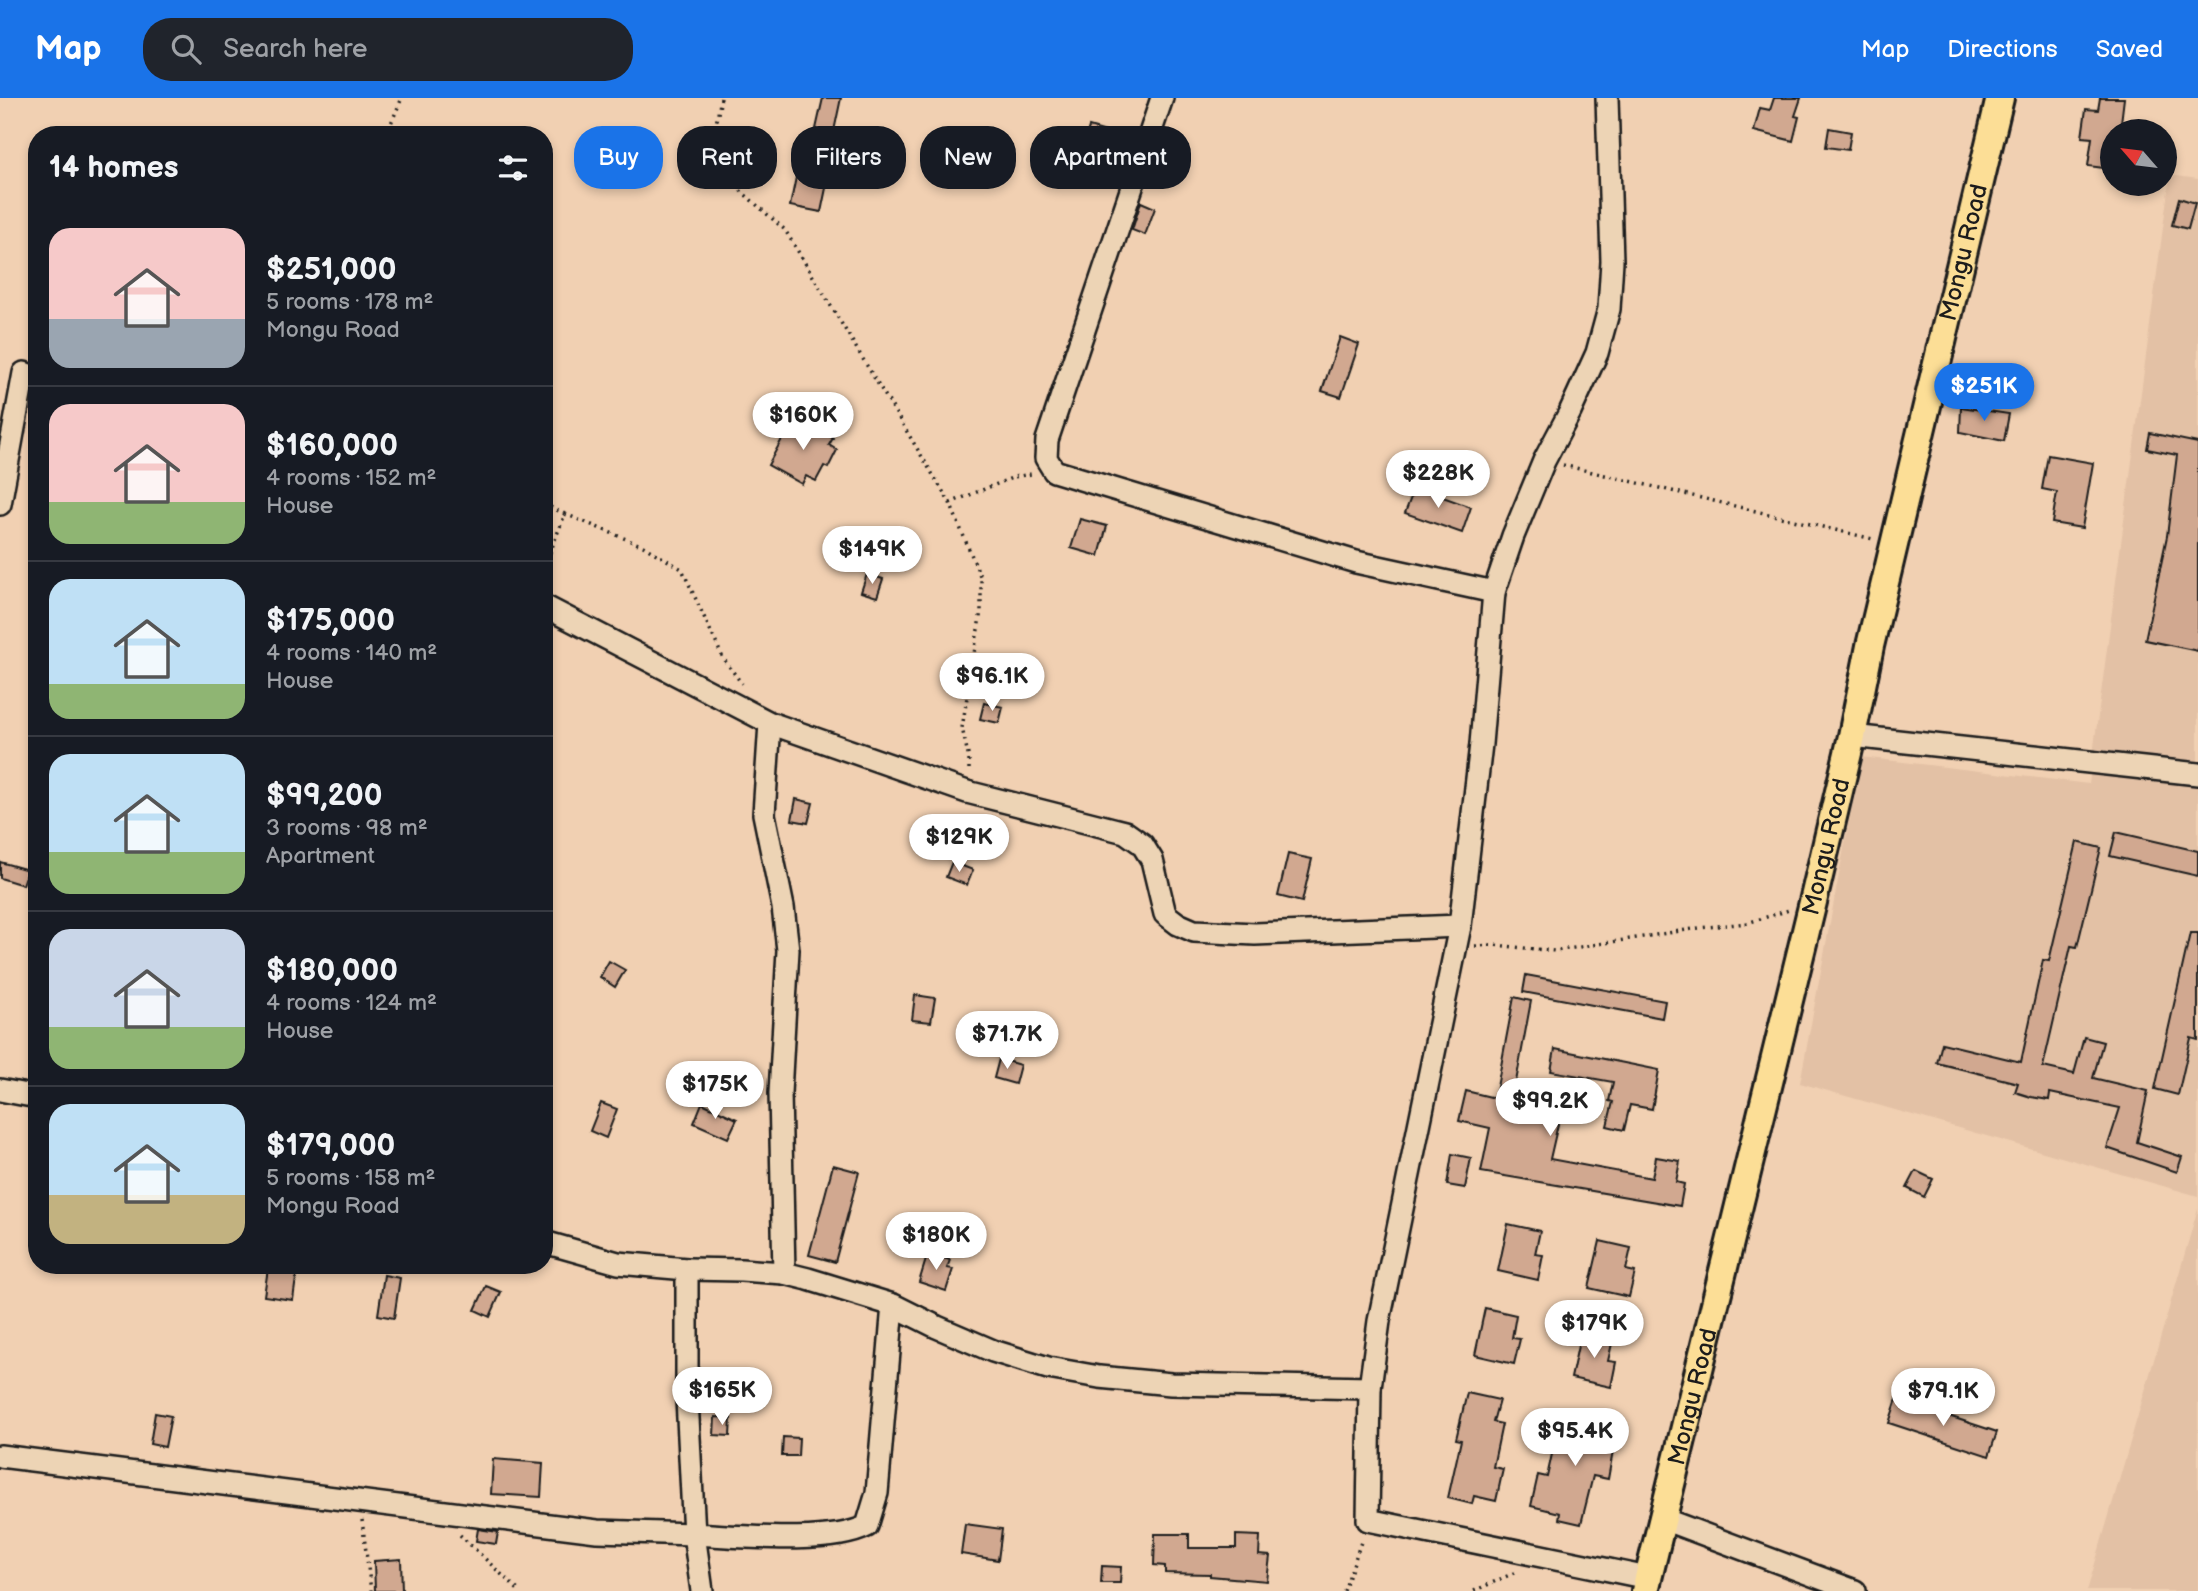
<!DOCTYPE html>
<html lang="en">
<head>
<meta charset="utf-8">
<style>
	:root { --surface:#171b24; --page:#20242c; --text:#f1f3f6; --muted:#9ea1a6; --line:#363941; --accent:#1a73e8 }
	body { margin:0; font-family:"Balsamiq Sans",sans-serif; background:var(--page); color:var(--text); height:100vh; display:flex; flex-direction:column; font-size:26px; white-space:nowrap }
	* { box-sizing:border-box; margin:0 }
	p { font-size:23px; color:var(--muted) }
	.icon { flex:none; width:38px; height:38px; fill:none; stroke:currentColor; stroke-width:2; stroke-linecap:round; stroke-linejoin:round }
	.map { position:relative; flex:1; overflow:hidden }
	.drawer { position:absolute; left:28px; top:28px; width:525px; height:1148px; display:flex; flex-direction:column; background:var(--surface); border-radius:28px; box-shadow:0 4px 10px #0003 }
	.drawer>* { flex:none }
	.banner { position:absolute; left:574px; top:28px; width:665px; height:63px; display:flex; gap:14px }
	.needle { width:46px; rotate:298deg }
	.fabs { position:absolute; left:2100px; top:21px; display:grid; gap:14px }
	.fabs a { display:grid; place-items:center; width:77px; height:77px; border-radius:50%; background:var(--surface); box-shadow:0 4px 10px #0003; font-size:35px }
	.price { position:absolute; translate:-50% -60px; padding:0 16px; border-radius:24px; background:#fff; color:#222; font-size:23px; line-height:46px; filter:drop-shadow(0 2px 4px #0008) }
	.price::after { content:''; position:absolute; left:50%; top:42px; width:21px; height:16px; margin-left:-10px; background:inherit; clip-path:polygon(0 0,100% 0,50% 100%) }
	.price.on { background:var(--accent); color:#fff }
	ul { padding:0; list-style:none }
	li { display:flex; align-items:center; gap:21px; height:175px; padding:0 21px }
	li+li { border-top:2px solid var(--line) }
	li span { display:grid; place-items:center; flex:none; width:196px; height:140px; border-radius:21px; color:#555 }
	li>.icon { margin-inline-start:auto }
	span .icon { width:84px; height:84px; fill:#fffc; stroke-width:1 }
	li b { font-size:30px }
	h2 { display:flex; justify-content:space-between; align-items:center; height:84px; padding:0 21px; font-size:30px }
	.chip { padding:0 24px; border-radius:28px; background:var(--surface); box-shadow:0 4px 10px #0003; font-size:24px; line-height:63px }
	.chip.on { background:var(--accent); color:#fff }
	header { display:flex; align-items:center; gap:42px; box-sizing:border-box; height:98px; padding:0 35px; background:var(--accent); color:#fff }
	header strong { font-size:33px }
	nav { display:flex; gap:38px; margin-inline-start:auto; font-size:24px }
	.search { width:490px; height:63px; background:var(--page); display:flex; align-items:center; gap:18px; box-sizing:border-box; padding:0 24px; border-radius:28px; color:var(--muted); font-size:26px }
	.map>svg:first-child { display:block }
	.built { fill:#e3c1a5 }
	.building { fill:#d1a890; stroke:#1c1c1c; stroke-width:2 }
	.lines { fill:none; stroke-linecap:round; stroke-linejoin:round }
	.minor-casing { stroke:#1c1c1c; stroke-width:26 }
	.major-casing { stroke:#1c1c1c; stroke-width:32 }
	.path { stroke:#1c1c1c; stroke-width:3.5; stroke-dasharray:2 5; stroke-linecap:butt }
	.minor { stroke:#edd4b5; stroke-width:21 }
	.major { stroke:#fcde96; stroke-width:26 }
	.labels { text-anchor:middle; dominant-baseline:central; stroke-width:6; stroke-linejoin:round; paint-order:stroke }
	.street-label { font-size:24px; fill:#1c1c1c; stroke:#edd4b5 }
</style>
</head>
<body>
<header>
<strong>Map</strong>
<div class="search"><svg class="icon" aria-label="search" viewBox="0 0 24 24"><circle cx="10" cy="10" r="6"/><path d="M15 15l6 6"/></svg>Search here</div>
<nav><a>Map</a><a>Directions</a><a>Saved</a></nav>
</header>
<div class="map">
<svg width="2198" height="1493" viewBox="0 0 2198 1493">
	<rect width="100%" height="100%" fill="#f1d0b2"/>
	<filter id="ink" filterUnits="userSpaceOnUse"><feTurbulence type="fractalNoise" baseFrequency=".0143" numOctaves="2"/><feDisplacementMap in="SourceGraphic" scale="14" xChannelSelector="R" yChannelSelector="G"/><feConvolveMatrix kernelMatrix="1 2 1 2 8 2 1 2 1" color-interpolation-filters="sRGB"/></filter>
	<g filter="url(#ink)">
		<g class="built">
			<path d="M2170,77L2198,81V1098L1800,985L1861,659L2089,686Z"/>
			<path d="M2198,1110V1493H2087Z"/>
		</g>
		<g class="building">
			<path d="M823,0H841L827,66H831L821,114L790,108L800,60L809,62Z"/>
			<path d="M1774,0H1801L1795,18L1799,19L1793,43L1754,33L1760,10L1770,12Z"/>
			<path d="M2100,0H2124L2120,33H2112V71L2088,68L2092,40L2082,39L2086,11L2098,12Z"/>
			<path d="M1089,29L1106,34L1100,53L1083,48Z"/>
			<path d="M1829,30L1851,34L1848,52L1826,49Z"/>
			<path d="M2179,100L2195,105L2188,131L2172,127Z"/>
			<path d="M1141,104L1155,110L1145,137L1132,132Z"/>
			<path d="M1340,239L1359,246L1341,299L1322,293Z"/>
			<path d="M1961,309L2009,316L2004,343L1960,334Z"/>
			<path d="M794,319L833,340L829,347L837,352L828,370L824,368L816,383L806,378L802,386L768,367Z"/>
			<path d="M2150,335L2198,345V553L2145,542L2167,438L2177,357L2147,351Z"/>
			<path d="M2048,357L2093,365L2082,430L2052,425L2057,394L2042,391Z"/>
			<path d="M1415,389L1471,409L1462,435L1405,415Z"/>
			<path d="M1080,421L1107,428L1099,458L1071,450Z"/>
			<path d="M867,476L883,481L877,499L861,494Z"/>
			<path d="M984,605L1003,609L999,625L980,621Z"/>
			<path d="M796,701L813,705L808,725L792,722Z"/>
			<path d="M2116,734L2198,753V778L2110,758Z"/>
			<path d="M2077,744L2101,750L2077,849L2071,848L2043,969L2074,976L2084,939L2103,944L2093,980L2148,993L2137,1044L2182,1059L2177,1074L2107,1050L2120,1010L2050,995L2049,1002L2031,999L2015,994L2018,985L1937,965L1942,945L2021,964L2043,862L2049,863Z"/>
			<path d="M1288,756L1312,761L1302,804L1278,798Z"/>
			<path d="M0,764L28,772L23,787L0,780Z"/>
			<path d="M952,764L973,772L967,787L946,779Z"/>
			<path d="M2190,835H2198V942L2191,940L2178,997L2155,991Z"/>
			<path d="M609,863L625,872L615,889L600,879Z"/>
			<path d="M1526,877L1665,903L1662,920L1523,894Z"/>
			<path d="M915,897L935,900L931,924L912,922Z"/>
			<path d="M1514,899L1531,903L1510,1016L1558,1026L1550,1061L1652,1080L1656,1059L1680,1063L1676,1084L1684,1086L1680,1108L1481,1074L1490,1030L1459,1023L1466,993L1495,1000Z"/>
			<path d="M1555,951L1659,972L1652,1011L1630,1007L1624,1032L1607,1028L1613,1004L1609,1003L1613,984L1551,973Z"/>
			<path d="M999,961L1020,967L1015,986L994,980Z"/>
			<path d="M601,1005L617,1011L606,1040L590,1033Z"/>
			<path d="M702,1005L737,1021L728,1040L694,1025Z"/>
			<path d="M1452,1056L1471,1060L1465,1090L1447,1087Z"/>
			<path d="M833,1067L859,1074L835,1164L809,1157Z"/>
			<path d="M1916,1073L1933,1081L1924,1099L1907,1090Z"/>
			<path d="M1508,1126L1540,1133L1535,1156L1543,1157L1538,1182L1498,1173Z"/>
			<path d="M1600,1143L1631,1150L1626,1172L1635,1174L1629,1199L1589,1190Z"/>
			<path d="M928,1155L950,1162L947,1170L953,1171L946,1193L919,1184Z"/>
			<path d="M268,1170L297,1173L293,1202L264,1198Z"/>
			<path d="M384,1177L400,1180L394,1220L378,1217Z"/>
			<path d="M486,1188L501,1194L490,1219L475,1212Z"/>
			<path d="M1485,1210L1516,1217L1512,1240L1520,1241L1514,1266L1475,1257Z"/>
			<path d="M1581,1234L1613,1241L1608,1263L1616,1264L1611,1289L1571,1280Z"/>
			<path d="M1467,1295L1499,1302L1493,1324L1502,1326L1493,1369L1503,1371L1496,1403L1474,1398L1472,1406L1448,1400L1461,1342L1456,1341Z"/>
			<path d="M1897,1301L1997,1334L1989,1358L1889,1325Z"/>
			<path d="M155,1315L171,1318L165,1349L150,1346Z"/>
			<path d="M715,1319L731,1320L730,1338L714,1337Z"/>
			<path d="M1560,1319L1617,1331L1608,1381L1593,1378L1581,1426L1559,1421L1560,1415L1531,1408L1538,1377L1547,1379Z"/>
			<path d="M783,1339L799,1340L798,1358H782Z"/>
			<path d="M493,1361L543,1365L541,1399L491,1396Z"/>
			<path d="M965,1426L1002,1431L998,1462L961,1456Z"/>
			<path d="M478,1431L498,1434L496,1446L476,1443Z"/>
			<path d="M1155,1436H1189V1450H1236V1437L1260,1438L1259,1457L1270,1458L1267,1483L1210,1478V1476L1165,1475V1468L1154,1467Z"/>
			<path d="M401,1461L402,1493H375L374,1463Z"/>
			<path d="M1102,1468L1121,1469L1120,1485H1101Z"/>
		</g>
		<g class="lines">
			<g class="minor-casing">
				<g id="minor">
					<path d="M1162,0L1047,342L1046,360L1054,373L1356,464L1494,494"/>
					<path d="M1607,0L1612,163L1609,211L1597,255L1570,314L1544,363L1513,438L1494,494L1481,646L1460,828L1379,1223L1370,1290L1368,1422L1648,1480"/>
					<path d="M0,406L24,275L37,280"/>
					<path d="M544,508L770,625L967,694L1125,734L1142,746L1152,762L1165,816L1178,826L1194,833L1255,836L1460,828"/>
					<path d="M770,625L764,716L783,809L788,852L780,995L784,1175"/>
					<path d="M1852,638L2198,676"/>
					<path d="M0,992L37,999"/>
					<path d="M544,1144L618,1165L687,1171"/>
					<path d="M893,1207L877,1395L867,1428C831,1447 737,1438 694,1436L687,1301V1171L741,1172L784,1175L808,1181L893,1207L937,1229L993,1253L1048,1270L1099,1279L1171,1286L1370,1290"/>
					<path d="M0,1358L597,1433L694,1436L702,1493"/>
					<path d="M1663,1421L1855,1493"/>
				</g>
			</g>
			<g class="major-casing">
				<g id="major">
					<path id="s1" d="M1645,1493L1813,804L1852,638L1870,548L2000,0"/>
				</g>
			</g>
			<g class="path">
				<path d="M721,0L710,57L732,85L785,132L950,405L981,480V513L962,630L969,661V675"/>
				<path d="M386,37L402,0"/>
				<path d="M1563,367L1873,441"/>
				<path d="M950,405L1014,379L1031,376"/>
				<path d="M544,406L565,416L544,470"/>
				<path d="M565,416L643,448L682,471L723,560L742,586"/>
				<path d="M1475,848L1494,847L1555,853L1699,830L1747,825L1789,812"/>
				<path d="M362,1422L371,1493"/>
				<path d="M460,1437L519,1493"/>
				<path d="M1344,1493L1362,1441"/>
				<path d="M1474,1493L1516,1474"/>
			</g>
			<use href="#minor" class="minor"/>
			<use href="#major" class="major"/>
		</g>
	</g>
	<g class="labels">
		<g class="street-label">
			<text stroke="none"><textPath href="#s1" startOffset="1376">Mongu Road</textPath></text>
			<text stroke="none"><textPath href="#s1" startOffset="766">Mongu Road</textPath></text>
			<text stroke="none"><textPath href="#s1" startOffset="200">Mongu Road</textPath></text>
		</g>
	</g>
</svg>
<div class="fabs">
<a><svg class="needle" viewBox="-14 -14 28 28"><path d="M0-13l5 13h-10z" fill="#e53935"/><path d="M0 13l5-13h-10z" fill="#9ea1a6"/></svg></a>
</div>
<b class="price on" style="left:1984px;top:325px">$251K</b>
<b class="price" style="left:803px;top:354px">$160K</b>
<b class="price" style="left:1438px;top:412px">$228K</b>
<b class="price" style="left:872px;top:488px">$149K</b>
<b class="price" style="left:992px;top:615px">$96.1K</b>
<b class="price" style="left:959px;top:776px">$129K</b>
<b class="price" style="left:1007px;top:973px">$71.7K</b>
<b class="price" style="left:715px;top:1023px">$175K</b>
<b class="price" style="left:1550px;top:1040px">$99.2K</b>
<b class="price" style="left:936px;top:1174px">$180K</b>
<b class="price" style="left:1594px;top:1262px">$179K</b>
<b class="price" style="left:722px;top:1329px">$165K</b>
<b class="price" style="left:1943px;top:1330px">$79.1K</b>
<b class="price" style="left:1575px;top:1370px">$95.4K</b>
<div class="banner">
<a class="chip on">Buy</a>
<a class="chip">Rent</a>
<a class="chip">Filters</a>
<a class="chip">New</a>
<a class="chip">Apartment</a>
</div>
<section class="drawer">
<h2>14 homes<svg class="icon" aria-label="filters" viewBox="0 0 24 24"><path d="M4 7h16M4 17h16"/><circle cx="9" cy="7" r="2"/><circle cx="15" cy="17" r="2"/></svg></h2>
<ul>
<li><span style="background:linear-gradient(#f6c9c9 65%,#9aa5b1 0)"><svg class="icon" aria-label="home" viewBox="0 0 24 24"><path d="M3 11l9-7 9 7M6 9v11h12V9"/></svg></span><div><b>$251,000</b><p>5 rooms · 178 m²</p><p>Mongu Road</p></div></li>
<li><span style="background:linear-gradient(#f6c9c9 70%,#8fb573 0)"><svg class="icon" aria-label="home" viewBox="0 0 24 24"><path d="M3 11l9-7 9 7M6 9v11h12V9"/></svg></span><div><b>$160,000</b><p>4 rooms · 152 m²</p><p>House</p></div></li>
<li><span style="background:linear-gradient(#bfe0f5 75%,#8fb573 0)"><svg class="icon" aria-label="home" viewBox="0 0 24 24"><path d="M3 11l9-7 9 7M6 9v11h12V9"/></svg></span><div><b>$175,000</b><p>4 rooms · 140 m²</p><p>House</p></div></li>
<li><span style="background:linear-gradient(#bfe0f5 70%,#8fb573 0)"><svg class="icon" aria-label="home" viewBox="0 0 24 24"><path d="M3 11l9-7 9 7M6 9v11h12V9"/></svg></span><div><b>$99,200</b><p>3 rooms · 98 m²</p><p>Apartment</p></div></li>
<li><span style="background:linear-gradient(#c9d6e8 70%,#8fb573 0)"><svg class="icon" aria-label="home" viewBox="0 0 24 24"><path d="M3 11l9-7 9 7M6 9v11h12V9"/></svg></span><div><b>$180,000</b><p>4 rooms · 124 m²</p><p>House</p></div></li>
<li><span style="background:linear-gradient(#bfe0f5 65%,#c2b280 0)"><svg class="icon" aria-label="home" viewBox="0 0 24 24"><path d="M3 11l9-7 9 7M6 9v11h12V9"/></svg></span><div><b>$179,000</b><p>5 rooms · 158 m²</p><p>Mongu Road</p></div></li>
</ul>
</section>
</div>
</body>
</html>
